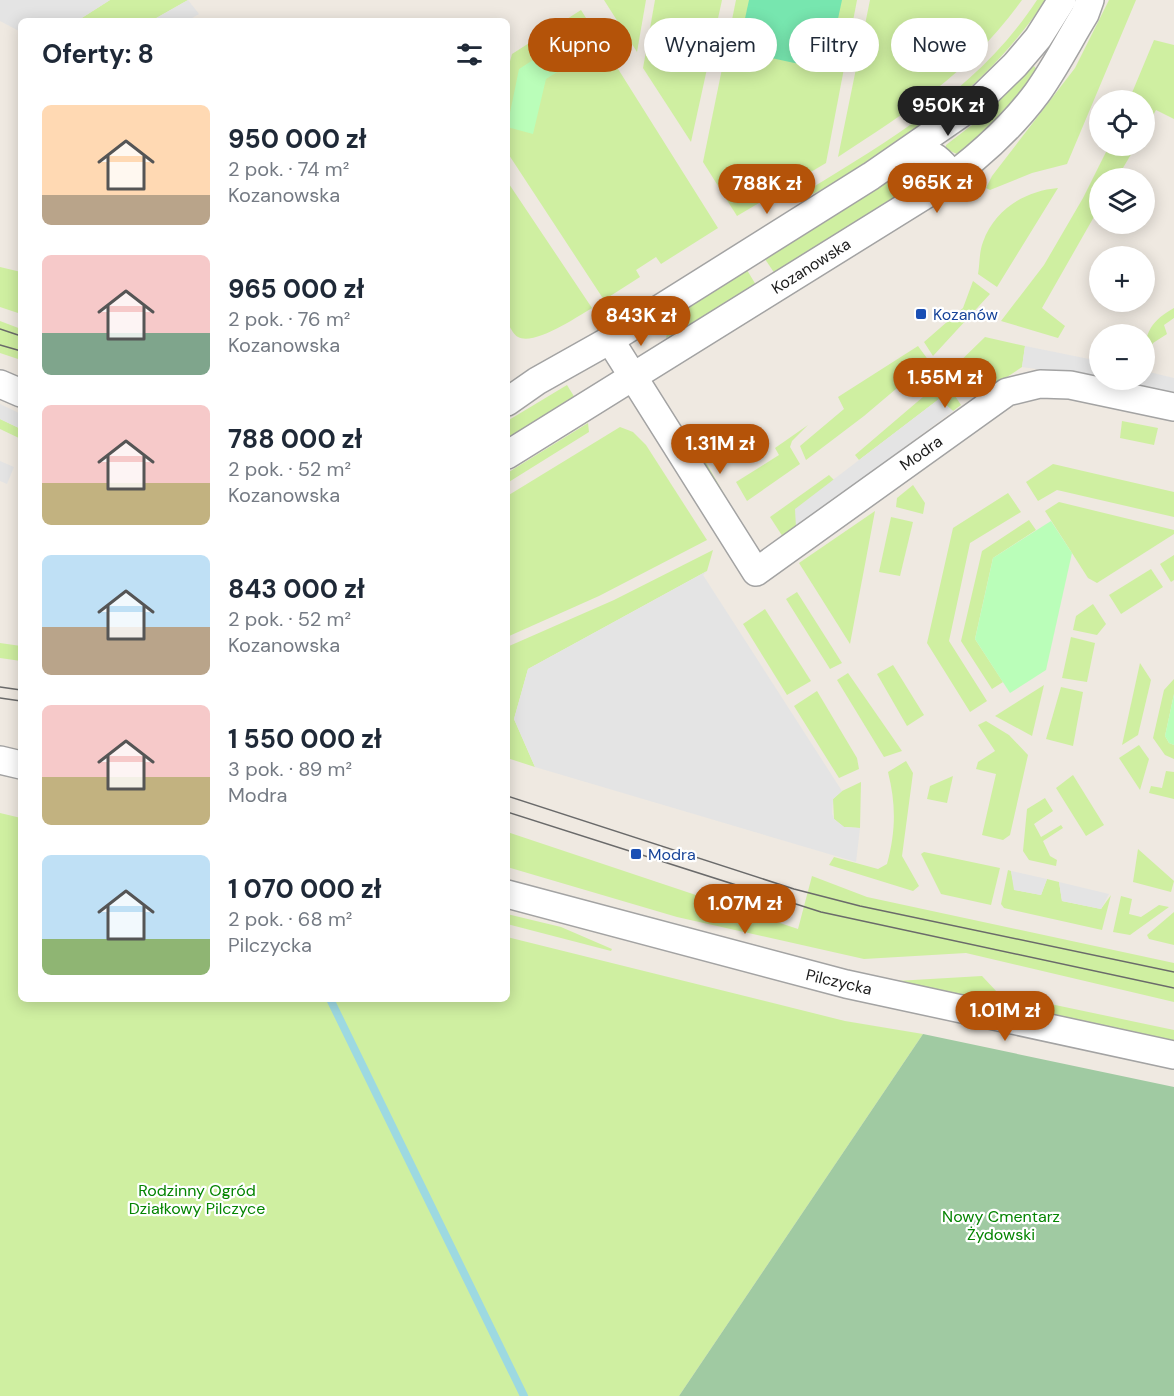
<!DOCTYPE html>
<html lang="pl">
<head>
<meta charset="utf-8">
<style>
	:root { --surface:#fff; --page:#f6f6f7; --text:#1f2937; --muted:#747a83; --accent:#b45309 }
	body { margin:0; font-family:"DM Sans",sans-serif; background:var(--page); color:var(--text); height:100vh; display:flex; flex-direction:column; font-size:22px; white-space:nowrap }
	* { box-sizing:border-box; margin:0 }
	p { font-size:20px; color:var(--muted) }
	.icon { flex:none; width:33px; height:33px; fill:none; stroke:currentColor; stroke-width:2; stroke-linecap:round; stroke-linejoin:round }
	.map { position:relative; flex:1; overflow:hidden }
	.details { position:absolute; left:18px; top:18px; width:492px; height:984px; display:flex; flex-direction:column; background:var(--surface); border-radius:9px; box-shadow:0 3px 15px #0003 }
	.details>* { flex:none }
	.top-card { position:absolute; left:528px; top:18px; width:555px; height:54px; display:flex; gap:12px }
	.tools { position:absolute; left:1089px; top:90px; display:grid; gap:12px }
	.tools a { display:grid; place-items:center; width:66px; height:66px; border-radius:50%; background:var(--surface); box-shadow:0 3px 15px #0003; font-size:30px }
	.price { position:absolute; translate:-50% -51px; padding:0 14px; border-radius:21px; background:var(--accent); color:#fff; font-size:20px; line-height:39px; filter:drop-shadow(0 2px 3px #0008) }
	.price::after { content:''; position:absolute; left:50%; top:36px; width:18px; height:14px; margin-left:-9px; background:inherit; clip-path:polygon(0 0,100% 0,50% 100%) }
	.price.on { background:#222; color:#fff }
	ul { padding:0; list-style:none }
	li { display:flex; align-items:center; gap:18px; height:150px; padding:0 24px }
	li span { display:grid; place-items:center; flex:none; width:168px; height:120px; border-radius:9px; color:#555 }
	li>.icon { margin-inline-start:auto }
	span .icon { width:72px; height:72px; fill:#fffc; stroke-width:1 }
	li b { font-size:26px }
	h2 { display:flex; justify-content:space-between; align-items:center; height:72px; padding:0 24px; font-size:26px }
	.pill { padding:0 21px; border-radius:27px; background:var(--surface); box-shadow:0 3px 15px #0003; font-size:21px; line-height:54px }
	.pill.on { background:var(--accent); color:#fff }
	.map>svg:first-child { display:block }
	.grass { fill:#cfefa1 }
	.cemetery { fill:#a0caa2 }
	.park { fill:#bafeb9 }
	.pitch { fill:#77e6af }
	.parking { fill:#e4e4e4 }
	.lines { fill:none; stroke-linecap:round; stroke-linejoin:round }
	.stream { stroke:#9dd9e1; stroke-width:8 }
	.minor-casing { stroke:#a3a3a3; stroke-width:30 }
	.minor { stroke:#fff; stroke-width:27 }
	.tram { stroke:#6a6a6a; stroke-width:1.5 }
	.transit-dot { fill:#1a4fb4; stroke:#fff; stroke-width:2 }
	.labels { text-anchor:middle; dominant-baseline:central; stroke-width:4.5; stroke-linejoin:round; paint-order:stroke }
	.street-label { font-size:16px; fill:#1c1c1c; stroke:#fff }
	.transit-label { font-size:16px; fill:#164399; stroke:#fff; text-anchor:start }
	.park-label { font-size:16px; fill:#048401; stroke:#fff }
</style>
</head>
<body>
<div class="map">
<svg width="1174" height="1396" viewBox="0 0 1174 1396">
	<rect width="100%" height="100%" fill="#efe9e1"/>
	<g class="grass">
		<path d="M110,0H188L151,21H77Z"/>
		<path d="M604,0H646L637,52Z"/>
		<path d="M655,0H722L691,142L643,68Z"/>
		<path d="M736,0H857L826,163L737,216L703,162Z"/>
		<path d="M870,0H1022C968,74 912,108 838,157Z"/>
		<path d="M1037,0H1046C992,77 944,114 865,163C843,177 818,196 792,200C883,144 977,92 1037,0Z"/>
		<path d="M1109,0H1136L1067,164L1032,173L990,190L986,188L992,176L1075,68Z"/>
		<path d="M581,10L718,228L661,264L656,257L636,270L640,277L604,300L507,152V72L512,54Z"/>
		<path d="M1154,40L1174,45V119L1156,110L1145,130L1144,100H1129Z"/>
		<path d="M1034,66L1037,70C1016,103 988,129 959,155L946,149V145L972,125Z"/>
		<path d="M1109,146H1136L1117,178H1100L1099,208L1042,308L1065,326L1058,338L1001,321L1044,265L1083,198Z"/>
		<path d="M922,167L930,168L935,174L775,274L765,259L905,171Z"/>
		<path d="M507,181L592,308C577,317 534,346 518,337C513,334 510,327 507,322Z"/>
		<path d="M1058,188L997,287L978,274C980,263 979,252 983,242C995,209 1025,191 1058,188Z"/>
		<path d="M0,267L21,272V314L0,307Z"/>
		<path d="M747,270L756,285L666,338C673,305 721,286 747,270Z"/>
		<path d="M973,281L990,294L933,356L924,342L963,308Z"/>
		<path d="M1174,308V318L1164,325L1167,334L1153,343L1151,353L1145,357C1144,331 1153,320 1174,308Z"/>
		<path d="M0,321L21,329V360L0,353Z"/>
		<path d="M985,337L1025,346L1022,367L980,395L974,386L963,393L948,373Z"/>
		<path d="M918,346L929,361L864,416L806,460L800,446L844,409L838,397Z"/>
		<path d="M944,379L961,405L953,411L939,399L859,460L855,455Z"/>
		<path d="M567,385L575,398L507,440V421Z"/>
		<path d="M0,419L21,429V439L0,429Z"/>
		<path d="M1122,421L1158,428L1154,445L1120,438Z"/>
		<path d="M588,423L589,432L507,483V473Z"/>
		<path d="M808,425L792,441L790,447L800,464L747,501L736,482L779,455L775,448Z"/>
		<path d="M620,427L633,432L646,445L707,540L599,596L507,637V496Z"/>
		<path d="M677,430L707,438L719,434L722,438L700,452L731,506L726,510Z"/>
		<path d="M1053,464L1174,492V517L1057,490L1038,501L1026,482Z"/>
		<path d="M829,475L834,480L796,528L783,537L770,517Z"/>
		<path d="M913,485L925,503L923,514L896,507L897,498Z"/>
		<path d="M1008,493L1021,512L970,543L949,641L987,701L970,712L927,643L953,528Z"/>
		<path d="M1059,502L1174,530V534L1097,583L1088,578L1045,511Z"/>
		<path d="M875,511L850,644L799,563Z"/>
		<path d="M891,517L913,522L900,576L879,572Z"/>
		<path d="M1029,520L1036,530L993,558L975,639L1003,682L992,689L961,641L982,551Z"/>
		<path d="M713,550L707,571L528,669L514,719L535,767L507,758V647L614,600Z"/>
		<path d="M1174,555V580L1171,582L1160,564Z"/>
		<path d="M1151,569L1163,587L1121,614L1109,595Z"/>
		<path d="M797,592L842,663L830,669L786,599Z"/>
		<path d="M1093,604L1106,624L1097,635L1073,630L1076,616Z"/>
		<path d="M765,609L811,681L787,695L743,624Z"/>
		<path d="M1071,637L1095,643L1087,682L1062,678Z"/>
		<path d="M0,643L21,646V661L0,658Z"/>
		<path d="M1140,663L1151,680L1138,735L1122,745Z"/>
		<path d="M893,665L924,715L907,726L877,674Z"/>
		<path d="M848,673L902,751L884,757L837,680Z"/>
		<path d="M1174,679V694L1165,736L1169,743L1174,745V759L1165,755L1153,738L1164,690Z"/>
		<path d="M1044,685L1032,736L995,716Z"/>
		<path d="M1061,687L1083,692L1073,746L1046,739Z"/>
		<path d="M817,691L857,758L859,769L839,778L794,706Z"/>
		<path d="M986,721L1009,735L1028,755L1010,835L1003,840L982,835L996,774L976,769L978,762L995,751L978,725Z"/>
		<path d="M1139,745L1149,759L1140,790L1119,758Z"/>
		<path d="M906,761L913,773L902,856L919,886L913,891L829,865L834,857L878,869L887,864C896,831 896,804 888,772Z"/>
		<path d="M1166,771L1174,772V799L1149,793L1151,786L1162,788Z"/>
		<path d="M1073,775L1104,825L1086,836L1056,788Z"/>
		<path d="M953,776L947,803L927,799L930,786Z"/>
		<path d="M861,782L860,828L844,827L834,819L833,799L842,791Z"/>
		<path d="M1045,798L1053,811L1034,824L1041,837L1061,825L1063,828L1043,841L1050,856L1057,860L1056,866L1029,860L1023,851L1027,809Z"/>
		<path d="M0,813L21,818V999H507V937L845,1021L923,1034L679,1396H0Z"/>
		<path d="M507,832L798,929L812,876L867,897L1174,963V1002L966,953L864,959L677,917L507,867Z"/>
		<path d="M1138,849L1174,881L1171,892L1133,882Z"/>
		<path d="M924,852L1000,868L991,905L941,894L921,854Z"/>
		<path d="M1008,870L1011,871L1015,890L1041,895L1047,879L1059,882L1062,901L1101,909L1111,895L1102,930L1004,908L1001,904Z"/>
		<path d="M1121,896L1132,899L1129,914L1141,917L1159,905L1169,907L1130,935L1113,932Z"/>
		<path d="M1174,912V945L1149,939L1147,935Z"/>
		<path d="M507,914L561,927L612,949L611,951L507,924Z"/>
		<path d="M982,976L998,993L1174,1030V1042L896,981Z"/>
	</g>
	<path class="cemetery" d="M923,1034L1174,1087V1396H679Z"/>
	<g class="park">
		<path d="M561,42L573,45L578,52L575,61L546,79L533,134L507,127L519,69Z"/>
		<path d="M1051,521L1072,553L1046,670L1010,693L975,639L993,558Z"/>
		<path d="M1174,694V745L1169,743L1165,736Z"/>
	</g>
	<path class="pitch" d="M749,0H842L827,70L738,51Z"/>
	<g class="parking">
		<path d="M0,0H110L77,21H21V32L0,21Z"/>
		<path d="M188,0L199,14L187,21H151Z"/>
		<path d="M1025,346L1099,361V378L1022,367Z"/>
		<path d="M1145,371L1174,378V396L1129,385L1131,380H1144Z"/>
		<path d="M939,399L953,411L796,528L795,509Z"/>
		<path d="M0,404L21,414V429L0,419Z"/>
		<path d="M0,461L14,467L7,484L0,481Z"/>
		<path d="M707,571L703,575L842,791L833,799L832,813L834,819L844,827L860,828L856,862L535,767L514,719L528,669Z"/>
		<path d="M1011,871L1047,879L1041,895L1014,890Z"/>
		<path d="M1059,882L1109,894L1101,909L1062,901Z"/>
	</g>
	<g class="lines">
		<path class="stream" d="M330,999L524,1396"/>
		<g class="minor-casing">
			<g id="minor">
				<path d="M913,149C933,152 941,161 953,176"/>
				<path d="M610,340L756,572L1007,392L1040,384L1070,385L1174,407"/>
				<path d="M0,384L21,393"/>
				<path d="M507,402L537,381L610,340L871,176L975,104L1015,65L1038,38L1062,0"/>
				<path d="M507,455L933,190C973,162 1008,132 1037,93C1055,68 1069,40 1085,14L1090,0"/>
				<path d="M0,760L21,765"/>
				<path d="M507,894L846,984L1174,1055"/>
			</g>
		</g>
		<use href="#minor" class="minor"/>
		<g class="tram">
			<path d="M0,329L21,336"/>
			<path d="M0,345L21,351"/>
			<path d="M0,687L21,690"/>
			<path d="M0,698L21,701"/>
			<path d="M507,796L794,889L860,906L1174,972"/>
			<path d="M507,812L821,912L1174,988"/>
		</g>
	</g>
	<g class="transit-dot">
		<rect x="915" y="308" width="12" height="12" rx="3"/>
		<rect x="630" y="848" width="12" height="12" rx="3"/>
	</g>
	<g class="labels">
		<g class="street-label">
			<text transform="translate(811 266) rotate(-32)">Kozanowska</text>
			<text transform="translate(921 453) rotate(-35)">Modra</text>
			<text transform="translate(839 982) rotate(13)">Pilczycka</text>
		</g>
		<g class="transit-label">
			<text x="933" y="314">Kozanów</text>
			<text x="648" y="854">Modra</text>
		</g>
		<g class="park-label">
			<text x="197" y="1190">Rodzinny Ogród<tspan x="197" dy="18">Działkowy Pilczyce</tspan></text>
			<text x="1001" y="1216">Nowy Cmentarz<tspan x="1001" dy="18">Żydowski</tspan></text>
		</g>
	</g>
</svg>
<div class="tools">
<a><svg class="icon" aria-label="locate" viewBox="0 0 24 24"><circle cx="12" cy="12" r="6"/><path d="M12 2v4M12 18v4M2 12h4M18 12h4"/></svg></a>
<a><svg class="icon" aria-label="layers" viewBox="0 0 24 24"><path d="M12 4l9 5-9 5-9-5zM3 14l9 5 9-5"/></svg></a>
<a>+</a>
<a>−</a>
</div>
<b class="price on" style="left:948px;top:137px">950K zł</b>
<b class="price" style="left:937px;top:214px">965K zł</b>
<b class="price" style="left:767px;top:215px">788K zł</b>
<b class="price" style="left:641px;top:347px">843K zł</b>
<b class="price" style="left:945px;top:409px">1.55M zł</b>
<b class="price" style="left:720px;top:475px">1.31M zł</b>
<b class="price" style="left:745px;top:935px">1.07M zł</b>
<b class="price" style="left:1005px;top:1042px">1.01M zł</b>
<div class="top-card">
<a class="pill on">Kupno</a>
<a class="pill">Wynajem</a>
<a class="pill">Filtry</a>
<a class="pill">Nowe</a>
</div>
<section class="details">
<h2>Oferty: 8<svg class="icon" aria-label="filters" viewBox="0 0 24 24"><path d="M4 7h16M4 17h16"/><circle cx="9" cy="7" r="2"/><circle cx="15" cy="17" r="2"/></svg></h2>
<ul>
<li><span style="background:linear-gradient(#ffd9b3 75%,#b9a48a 0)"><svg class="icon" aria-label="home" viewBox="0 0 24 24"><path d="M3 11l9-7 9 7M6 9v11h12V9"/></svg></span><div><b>950 000 zł</b><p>2 pok. · 74 m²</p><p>Kozanowska</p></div></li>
<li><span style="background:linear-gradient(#f6c9c9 65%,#7fa58c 0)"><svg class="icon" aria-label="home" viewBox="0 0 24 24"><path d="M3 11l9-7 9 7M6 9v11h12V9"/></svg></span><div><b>965 000 zł</b><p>2 pok. · 76 m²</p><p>Kozanowska</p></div></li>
<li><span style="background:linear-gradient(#f6c9c9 65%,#c2b280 0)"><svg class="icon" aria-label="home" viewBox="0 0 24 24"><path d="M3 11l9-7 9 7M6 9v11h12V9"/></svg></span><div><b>788 000 zł</b><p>2 pok. · 52 m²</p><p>Kozanowska</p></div></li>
<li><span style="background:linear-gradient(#bfe0f5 60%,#b9a48a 0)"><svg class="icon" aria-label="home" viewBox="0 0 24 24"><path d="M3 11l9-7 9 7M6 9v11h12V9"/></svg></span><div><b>843 000 zł</b><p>2 pok. · 52 m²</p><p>Kozanowska</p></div></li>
<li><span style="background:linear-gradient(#f6c9c9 60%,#c2b280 0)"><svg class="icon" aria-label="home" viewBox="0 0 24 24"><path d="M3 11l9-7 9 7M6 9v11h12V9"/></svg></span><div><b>1 550 000 zł</b><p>3 pok. · 89 m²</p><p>Modra</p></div></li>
<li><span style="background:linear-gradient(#bfe0f5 70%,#8fb573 0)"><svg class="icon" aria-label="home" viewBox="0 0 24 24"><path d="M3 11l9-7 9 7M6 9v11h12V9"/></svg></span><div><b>1 070 000 zł</b><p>2 pok. · 68 m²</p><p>Pilczycka</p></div></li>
</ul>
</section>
</div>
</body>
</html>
